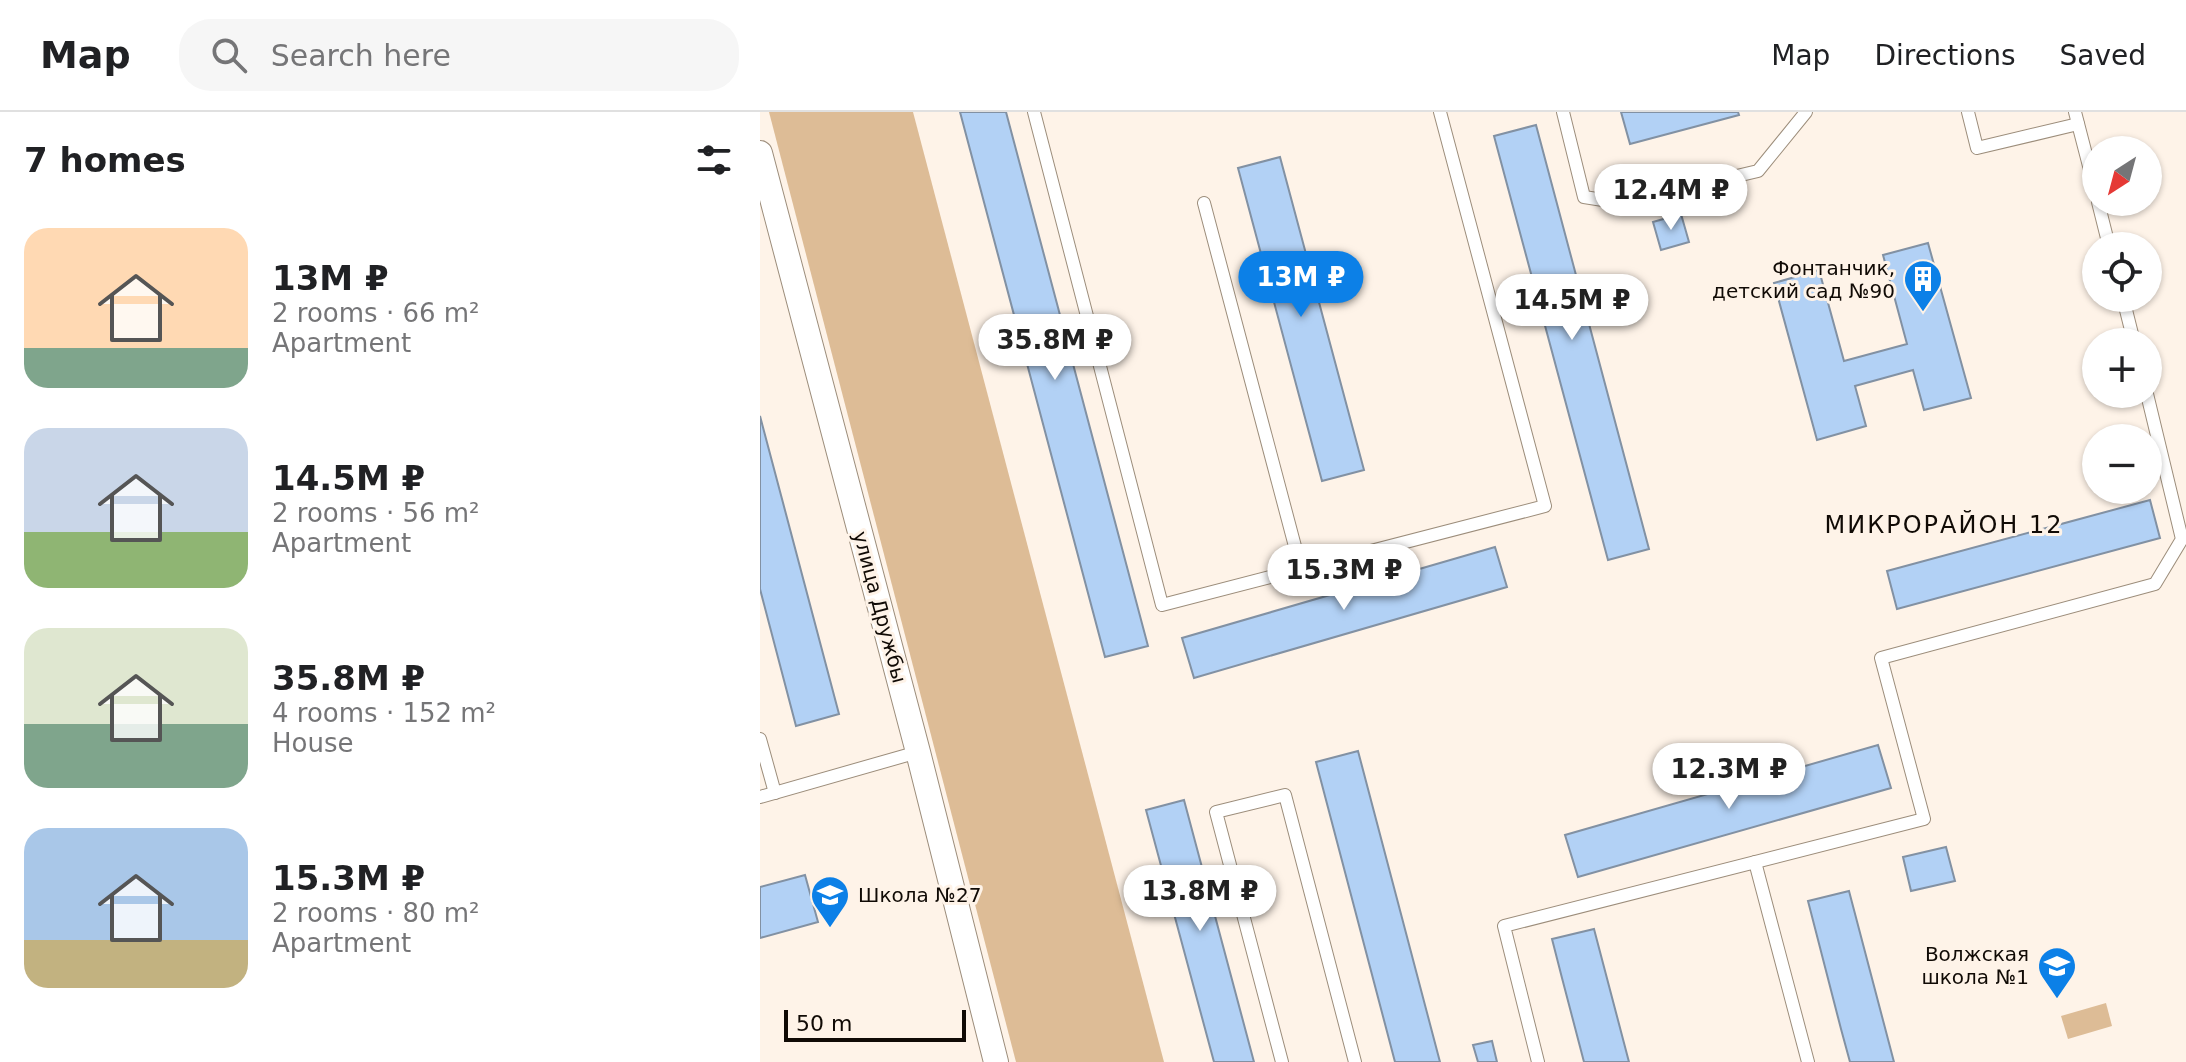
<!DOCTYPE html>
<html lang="en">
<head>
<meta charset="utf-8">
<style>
	:root { --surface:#fff; --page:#f6f6f6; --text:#202124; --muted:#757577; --line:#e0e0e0; --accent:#0c80e7 }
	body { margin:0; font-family:"DejaVu Sans",sans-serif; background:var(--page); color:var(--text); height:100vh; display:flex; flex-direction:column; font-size:30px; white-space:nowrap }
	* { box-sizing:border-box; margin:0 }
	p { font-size:26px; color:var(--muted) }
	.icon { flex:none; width:44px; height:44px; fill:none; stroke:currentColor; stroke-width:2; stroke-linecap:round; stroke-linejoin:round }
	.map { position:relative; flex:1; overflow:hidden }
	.sheet { display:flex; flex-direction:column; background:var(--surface); width:760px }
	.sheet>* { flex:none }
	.needle { width:52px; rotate:216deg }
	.buttons { position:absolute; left:1322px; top:24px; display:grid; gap:16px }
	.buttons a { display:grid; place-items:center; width:80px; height:80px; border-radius:50%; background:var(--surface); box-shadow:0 2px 6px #0004; font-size:40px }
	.scale { position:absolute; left:24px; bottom:20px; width:182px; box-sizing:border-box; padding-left:8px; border:4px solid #100a05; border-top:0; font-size:22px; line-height:28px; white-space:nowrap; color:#100a05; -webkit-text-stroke:6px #fef3e8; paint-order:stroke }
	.price { position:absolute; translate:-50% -68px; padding:0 18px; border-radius:28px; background:#fff; color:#222; font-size:26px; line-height:52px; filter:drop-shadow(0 2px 4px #0008) }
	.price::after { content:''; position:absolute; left:50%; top:48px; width:24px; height:18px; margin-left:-12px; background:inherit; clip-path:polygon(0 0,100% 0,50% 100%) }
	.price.on { background:var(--accent); color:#fff }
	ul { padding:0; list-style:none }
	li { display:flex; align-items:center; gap:24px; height:200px; padding:0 24px }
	li span { display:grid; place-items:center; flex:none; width:224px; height:160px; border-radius:24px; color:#555 }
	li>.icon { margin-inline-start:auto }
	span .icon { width:96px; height:96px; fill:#fffc; stroke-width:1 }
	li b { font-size:34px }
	h2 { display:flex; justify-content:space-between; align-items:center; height:96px; padding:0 24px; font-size:34px }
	header { display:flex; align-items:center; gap:48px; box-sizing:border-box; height:112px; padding:0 40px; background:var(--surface); border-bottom:2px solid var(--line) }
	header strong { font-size:38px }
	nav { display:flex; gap:44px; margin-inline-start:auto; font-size:28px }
	.search { width:560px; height:72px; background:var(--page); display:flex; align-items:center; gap:20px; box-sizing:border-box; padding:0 28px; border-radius:32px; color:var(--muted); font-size:30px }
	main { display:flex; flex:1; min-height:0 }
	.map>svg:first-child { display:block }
	.green { fill:#ddbc96 }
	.building { fill:#b2d1f5; stroke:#8291a3; stroke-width:2 }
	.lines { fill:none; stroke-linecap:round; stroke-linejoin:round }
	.service-casing { stroke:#9c8d7b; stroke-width:14 }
	.minor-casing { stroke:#9c8d7b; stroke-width:26 }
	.service { stroke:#fff; stroke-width:12 }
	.minor { stroke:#fff; stroke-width:24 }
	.labels { text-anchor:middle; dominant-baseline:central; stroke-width:6; stroke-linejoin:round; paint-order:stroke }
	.poi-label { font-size:20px; fill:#100a05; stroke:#fef3e8; text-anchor:end }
	.street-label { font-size:20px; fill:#100a05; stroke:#fef3e8 }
	.quarter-label { font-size:24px; letter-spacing:2px; fill:#100a05; stroke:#fef3e8 }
</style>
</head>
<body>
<header>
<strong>Map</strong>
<div class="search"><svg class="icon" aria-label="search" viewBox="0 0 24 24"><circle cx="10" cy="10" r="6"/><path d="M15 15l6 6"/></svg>Search here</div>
<nav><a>Map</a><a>Directions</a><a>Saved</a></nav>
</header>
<main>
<section class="sheet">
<h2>7 homes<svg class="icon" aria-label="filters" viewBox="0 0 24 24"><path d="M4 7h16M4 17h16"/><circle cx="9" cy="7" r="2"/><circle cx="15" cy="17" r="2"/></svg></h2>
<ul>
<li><span style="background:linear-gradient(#ffd9b3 75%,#7fa58c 0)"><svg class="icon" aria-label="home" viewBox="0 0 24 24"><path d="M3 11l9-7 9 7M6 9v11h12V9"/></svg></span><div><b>13M ₽</b><p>2 rooms · 66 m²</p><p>Apartment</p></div></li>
<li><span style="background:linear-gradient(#c9d6e8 65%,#8fb573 0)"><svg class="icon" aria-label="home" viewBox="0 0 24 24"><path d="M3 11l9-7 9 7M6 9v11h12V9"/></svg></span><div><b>14.5M ₽</b><p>2 rooms · 56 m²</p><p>Apartment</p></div></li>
<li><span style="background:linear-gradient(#dfe7d0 60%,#7fa58c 0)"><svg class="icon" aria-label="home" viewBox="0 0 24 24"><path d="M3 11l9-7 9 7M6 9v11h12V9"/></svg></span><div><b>35.8M ₽</b><p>4 rooms · 152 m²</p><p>House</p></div></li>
<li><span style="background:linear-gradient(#a9c7e8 70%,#c2b280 0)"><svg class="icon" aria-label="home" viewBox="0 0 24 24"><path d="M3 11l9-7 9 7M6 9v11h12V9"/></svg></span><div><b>15.3M ₽</b><p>2 rooms · 80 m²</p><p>Apartment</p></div></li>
</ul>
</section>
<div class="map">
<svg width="1426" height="950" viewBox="0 0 1426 950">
	<rect width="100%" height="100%" fill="#fef3e8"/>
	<g class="green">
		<path d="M9,0H153L404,950H256Z"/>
		<path d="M1346,891L1352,914L1308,927L1301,904Z"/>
	</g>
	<g class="building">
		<path d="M200,0H246L388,534L345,545Z"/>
		<path d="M861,0H978L979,3L870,32Z"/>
		<path d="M776,13L889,437L848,448L734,24Z"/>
		<path d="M520,45L604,358L562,369L478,56Z"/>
		<path d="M921,102L929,130L901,138L893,110Z"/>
		<path d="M1168,131L1211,286L1164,298L1153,258L1095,274L1106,314L1057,328L1014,171L1059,158L1084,249L1147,232L1123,143Z"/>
		<path d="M0,304L79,602L36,614L0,477Z"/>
		<path d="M1390,388L1400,426L1137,497L1127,459Z"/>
		<path d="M735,435L747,475L434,566L422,526Z"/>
		<path d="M1118,633L1131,676L818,765L805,723Z"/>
		<path d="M598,639L680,950H635L556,650Z"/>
		<path d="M424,688L494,950H454L386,698Z"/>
		<path d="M1186,735L1195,769L1151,779L1143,745Z"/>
		<path d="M45,763L58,810L0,826V775Z"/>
		<path d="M1089,779L1134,950H1090L1081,917L1048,789Z"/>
		<path d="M834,817L869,950H824L802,866L792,827Z"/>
		<path d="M732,929L737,950H718L713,933Z"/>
	</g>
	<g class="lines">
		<g class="service-casing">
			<g id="service">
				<path d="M274,0L402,493L785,394L680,0"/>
				<path d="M803,0L824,85L862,91L998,59L1046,0"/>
				<path d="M1208,0L1217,36L1318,12"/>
				<path d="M1315,0L1336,81"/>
				<path d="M1338,90L1349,134"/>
				<path d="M444,91L541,457"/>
				<path d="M1363,186L1374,230"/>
				<path d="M0,627L15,681"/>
				<path d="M0,685L158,640"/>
				<path d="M995,750L1048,950"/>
				<path d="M522,950L456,700L525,683L595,950"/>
				<path d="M778,950L744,814L1164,707L1121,546L1395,472L1422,427L1387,282"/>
			</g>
		</g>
		<g class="minor-casing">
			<path id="minor" d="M0,41L158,640L236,950"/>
		</g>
		<use href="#service" class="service"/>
		<use href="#minor" class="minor"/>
	</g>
	<defs>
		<g id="building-pin" transform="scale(2)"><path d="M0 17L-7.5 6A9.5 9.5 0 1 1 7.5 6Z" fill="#0c80e7" stroke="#fef3e8"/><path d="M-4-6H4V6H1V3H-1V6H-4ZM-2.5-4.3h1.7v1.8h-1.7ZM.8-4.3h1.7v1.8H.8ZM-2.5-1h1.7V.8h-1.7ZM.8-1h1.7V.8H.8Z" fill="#fff"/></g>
		<g id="school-pin" transform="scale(2)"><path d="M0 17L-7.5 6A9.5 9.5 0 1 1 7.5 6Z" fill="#0c80e7" stroke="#fef3e8"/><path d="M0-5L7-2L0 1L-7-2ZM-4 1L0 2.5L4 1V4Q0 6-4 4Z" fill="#fff"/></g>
	</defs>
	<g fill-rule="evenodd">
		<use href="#building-pin" x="1163" y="167"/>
		<use href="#school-pin" x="70" y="783"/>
		<use href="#school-pin" x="1297" y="854"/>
	</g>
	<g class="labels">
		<g class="poi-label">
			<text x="1135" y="156">Фонтанчик,<tspan x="1135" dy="23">детский сад №90</tspan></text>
			<text x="98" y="783" text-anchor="start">Школа №27</text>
			<text x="1269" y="842">Волжская<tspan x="1269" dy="23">школа №1</tspan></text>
		</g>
		<g class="street-label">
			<text transform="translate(120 495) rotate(75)">улица Дружбы</text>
		</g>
		<g class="quarter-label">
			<text x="1184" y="413">МИКРОРАЙОН 12</text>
		</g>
	</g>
</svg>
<div class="buttons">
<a><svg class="needle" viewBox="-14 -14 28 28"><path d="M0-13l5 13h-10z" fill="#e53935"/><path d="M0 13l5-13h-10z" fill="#757577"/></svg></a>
<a><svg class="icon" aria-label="locate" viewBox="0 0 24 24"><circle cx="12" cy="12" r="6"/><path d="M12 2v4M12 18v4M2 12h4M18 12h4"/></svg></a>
<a>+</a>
<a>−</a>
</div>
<div class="scale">50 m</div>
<b class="price" style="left:911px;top:120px">12.4M ₽</b>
<b class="price on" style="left:541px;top:207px">13M ₽</b>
<b class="price" style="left:812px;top:230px">14.5M ₽</b>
<b class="price" style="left:295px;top:270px">35.8M ₽</b>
<b class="price" style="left:584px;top:500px">15.3M ₽</b>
<b class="price" style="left:969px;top:699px">12.3M ₽</b>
<b class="price" style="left:440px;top:821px">13.8M ₽</b>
</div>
</main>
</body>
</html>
